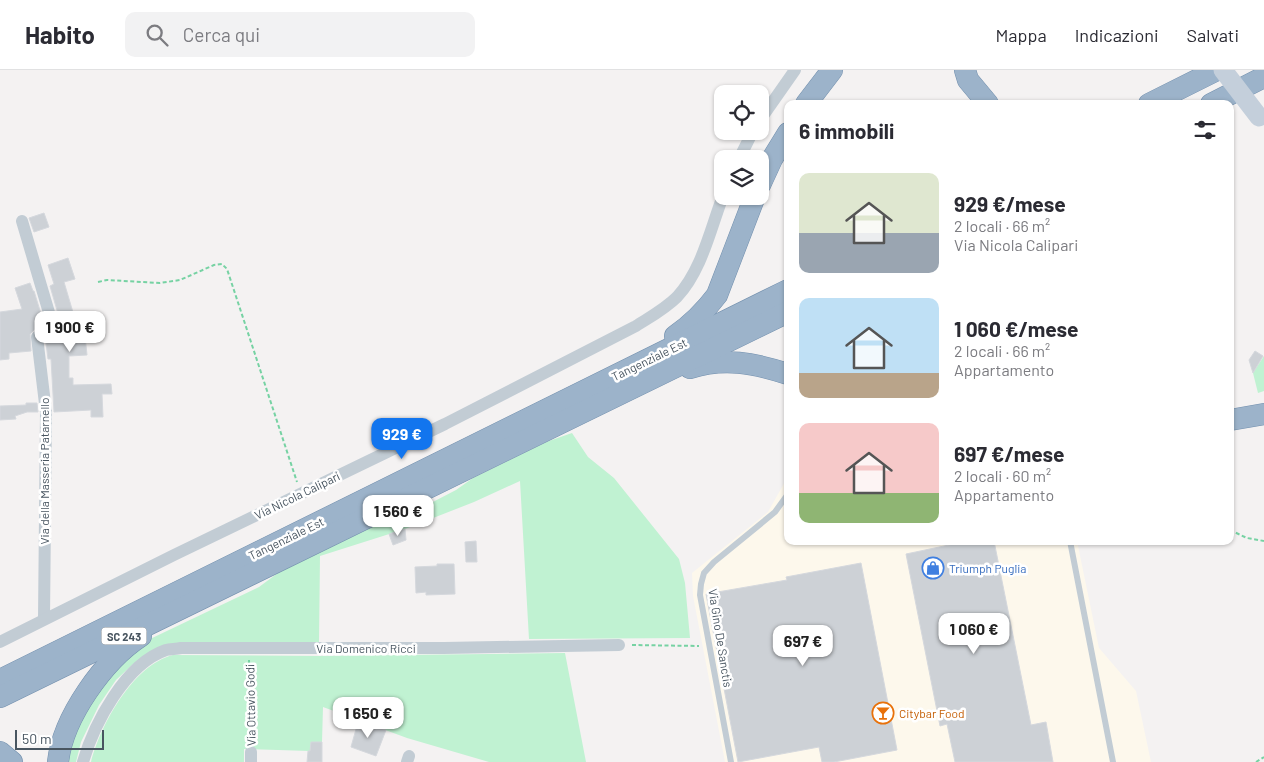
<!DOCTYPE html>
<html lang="it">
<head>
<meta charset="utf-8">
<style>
	:root { --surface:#fff; --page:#f2f2f3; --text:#2b2b33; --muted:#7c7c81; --line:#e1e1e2; --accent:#1275ee }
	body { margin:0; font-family:Barlow,sans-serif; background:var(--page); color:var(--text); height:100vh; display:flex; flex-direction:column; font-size:19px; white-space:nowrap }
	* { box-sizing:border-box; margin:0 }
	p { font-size:16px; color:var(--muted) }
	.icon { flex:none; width:28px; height:28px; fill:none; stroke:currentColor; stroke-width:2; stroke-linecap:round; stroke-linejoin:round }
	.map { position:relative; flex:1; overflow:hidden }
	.panel { position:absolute; left:784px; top:30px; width:450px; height:445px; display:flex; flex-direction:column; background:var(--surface); border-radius:10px; box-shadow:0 1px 4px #0004 }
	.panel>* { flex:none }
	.buttons { position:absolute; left:714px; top:15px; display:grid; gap:10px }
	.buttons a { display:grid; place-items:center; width:55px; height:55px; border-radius:10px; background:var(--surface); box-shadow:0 1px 4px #0004; font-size:25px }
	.scale { position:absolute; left:15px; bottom:12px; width:89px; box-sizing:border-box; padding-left:5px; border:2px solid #485560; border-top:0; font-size:14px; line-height:18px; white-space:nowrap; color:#485560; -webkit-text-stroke:4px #fff; paint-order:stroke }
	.price { position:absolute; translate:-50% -42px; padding:0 11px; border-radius:10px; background:#fff; color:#222; font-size:16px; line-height:32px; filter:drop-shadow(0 1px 2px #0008) }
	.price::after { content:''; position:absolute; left:50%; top:30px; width:15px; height:11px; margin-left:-8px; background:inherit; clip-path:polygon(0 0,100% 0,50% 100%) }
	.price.current { background:var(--accent); color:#fff }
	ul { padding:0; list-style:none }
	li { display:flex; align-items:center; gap:15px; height:125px; padding:0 15px }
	li span { display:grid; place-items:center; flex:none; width:140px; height:100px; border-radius:10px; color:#555 }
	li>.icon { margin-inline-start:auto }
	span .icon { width:60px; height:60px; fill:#fffc; stroke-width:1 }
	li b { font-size:21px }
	h2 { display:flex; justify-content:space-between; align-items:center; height:60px; padding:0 15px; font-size:21px }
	header { display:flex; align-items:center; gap:30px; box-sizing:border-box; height:70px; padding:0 25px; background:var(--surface); border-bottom:1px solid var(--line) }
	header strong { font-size:24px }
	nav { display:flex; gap:28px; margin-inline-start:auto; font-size:18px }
	.search { width:350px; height:45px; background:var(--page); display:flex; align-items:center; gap:12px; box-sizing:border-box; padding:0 18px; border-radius:10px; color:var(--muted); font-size:19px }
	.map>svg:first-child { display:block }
	.commercial { fill:#fdf8ec }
	.green { fill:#c0f2d2 }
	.building { fill:#cdd1d6; stroke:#d5d8dd }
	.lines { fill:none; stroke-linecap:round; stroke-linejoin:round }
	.trunk-casing { stroke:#7390ae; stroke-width:22 }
	.path { stroke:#76d2a3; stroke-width:2; stroke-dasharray:4 2.5; stroke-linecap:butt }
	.service { stroke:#c2ccd4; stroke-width:6 }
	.minor { stroke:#c2ccd4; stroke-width:12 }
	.trunk { stroke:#9cb3ca; stroke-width:21 }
	.secondary-bridge { stroke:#c4cfdb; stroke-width:19 }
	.labels { text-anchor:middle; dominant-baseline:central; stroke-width:5; stroke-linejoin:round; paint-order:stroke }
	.shield { fill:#fff; stroke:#7f8890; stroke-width:1 }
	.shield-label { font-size:11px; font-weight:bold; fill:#485560 }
	.street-label { font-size:12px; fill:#485560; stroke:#fff }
	.shop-label { font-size:12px; fill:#366cbe; stroke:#fff; text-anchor:start }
	.food-label { font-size:12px; fill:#c56008; stroke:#fff; text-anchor:start }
</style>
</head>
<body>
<header>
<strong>Habito</strong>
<div class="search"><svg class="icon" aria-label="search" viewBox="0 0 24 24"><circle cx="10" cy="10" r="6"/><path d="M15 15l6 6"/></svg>Cerca qui</div>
<nav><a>Mappa</a><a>Indicazioni</a><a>Salvati</a></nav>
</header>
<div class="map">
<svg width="1264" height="692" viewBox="0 0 1264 692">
	<rect width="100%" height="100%" fill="#f4f2f2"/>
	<path class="commercial" d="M787,408L788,471H1077L1099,578L1136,621L1151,692H725L693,526L692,503L768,442Z"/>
	<g class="green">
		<path d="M1264,286V321L1258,323L1253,303Z"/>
		<path d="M572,363L588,387L614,408L679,489L685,513L690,568L529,569L520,411L474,432L405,459L320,486L319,572L192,573L133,594L116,610L99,635L81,672L76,692H66L71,665L104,606L148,570L259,517L286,497L377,453L402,448L456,420L473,408L546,372Z"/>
		<path d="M565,583L586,692H489L407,668L323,637L322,672H311L310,681L244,679V692H91C101,654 133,595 173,585L317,586Z"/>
	</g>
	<g class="building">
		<path d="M44,143L49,157L34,162L29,148Z"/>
		<path d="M68,188L75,209L64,212L80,266H85L87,285L69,286V308H73V315L111,314L112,324H102L103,347H91V340L54,342L51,289H48L46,273L60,269L63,261L50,216L54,214L48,195Z"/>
		<path d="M30,213L33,221H34L45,257L35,259L30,264L31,281L9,283V289L0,290V242L22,239L15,218Z"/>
		<path d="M1255,281L1263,286L1253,303L1249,290Z"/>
		<path d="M26,333H37L38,342H27L15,346L16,349L0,350V336L26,335Z"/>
		<path d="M405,459L406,470L393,475L389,464Z"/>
		<path d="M476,471L477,492H466L465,472Z"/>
		<path d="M968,471H994L1031,655L1046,652L1053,692H955L947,654L940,656L906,484Z"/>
		<path d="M861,493L897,680L834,692H822L819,677L738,692L706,524L787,510L786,507Z"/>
		<path d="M437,494H454L455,524L426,525V522L416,523L415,497L437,496Z"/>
		<path d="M358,652L377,659V657L386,660L376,686L351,677Z"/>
		<path d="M311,672H322V692H307L308,681H310Z"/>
	</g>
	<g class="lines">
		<g class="trunk-casing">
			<g id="trunk">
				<path d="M965,0L968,10L988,34"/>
				<path d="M806,34L832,0"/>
				<path d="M1149,34L1217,0"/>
				<path d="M1211,34L1264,7"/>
				<path d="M760,115L772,89L788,63"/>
				<path d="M675,266C692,254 705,241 717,225L755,126"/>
				<path d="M690,298C724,287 754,293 788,304"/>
				<path d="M1230,350L1264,344"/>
				<path d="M0,610L788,220"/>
				<path d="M0,627L788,242"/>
				<path d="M0,682L12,692"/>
				<path d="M58,692C63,647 104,590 141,566"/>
			</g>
		</g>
		<g class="path">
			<path d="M98,212L107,210L160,213L180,210L214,195L222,194L227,199L297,412"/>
			<path d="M1230,460L1247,468L1264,471"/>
			<path d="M632,575L699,576"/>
			<path d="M249,590L251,670"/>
			<path d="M1256,692L1264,687"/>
		</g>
		<g class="service">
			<path d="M1070,471L1113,692"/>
			<path d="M731,692L700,525L701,514L704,503L714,492L775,442L788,424"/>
		</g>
		<g class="minor">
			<path d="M760,50L795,0"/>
			<path d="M739,89L753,61"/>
			<path d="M22,151L55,263L37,267L46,342L44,549"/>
			<path d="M0,572L174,485L445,354L636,256C650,247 665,239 677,227C702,200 710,160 723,126"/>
			<path d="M83,692C94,654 125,594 166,580C170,579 176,579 181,578H444L619,575"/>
			<path d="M251,692V682"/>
			<path d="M407,692L409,686"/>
		</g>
		<use href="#trunk" class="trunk"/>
		<path class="secondary-bridge" d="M1223,0L1259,47"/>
	</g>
	<defs>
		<g id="shop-ring" transform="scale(1.125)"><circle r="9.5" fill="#fff" stroke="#3f7fe0" stroke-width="1.5"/><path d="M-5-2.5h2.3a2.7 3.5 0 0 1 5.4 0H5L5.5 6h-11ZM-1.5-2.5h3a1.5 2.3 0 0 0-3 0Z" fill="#3f7fe0"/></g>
		<g id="bar-ring" transform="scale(1.125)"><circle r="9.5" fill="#fff" stroke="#e8710a" stroke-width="1.5"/><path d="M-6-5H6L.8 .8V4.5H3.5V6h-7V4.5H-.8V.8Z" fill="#e8710a"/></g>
	</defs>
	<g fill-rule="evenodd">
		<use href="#shop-ring" x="933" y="498"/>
		<use href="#bar-ring" x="883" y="643"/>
	</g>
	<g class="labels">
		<rect class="shield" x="101.5" y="557.5" width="45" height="17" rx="4"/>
		<g class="shield-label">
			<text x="124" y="566">SC 243</text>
		</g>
		<g class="street-label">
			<text transform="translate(649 289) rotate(-26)">Tangenziale Est</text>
			<text transform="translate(44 401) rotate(-90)">Via della Masseria Patarnello</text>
			<text transform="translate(297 425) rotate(-26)">Via Nicola Calipari</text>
			<text transform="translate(286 468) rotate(-26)">Tangenziale Est</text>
			<text transform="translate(721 568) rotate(81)">Via Gino De Sanctis</text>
			<text x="366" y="578">Via Domenico Ricci</text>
			<text transform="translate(250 635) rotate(-91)">Via Ottavio Godi</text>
		</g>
		<g class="shop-label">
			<text x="949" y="498">Triumph Puglia</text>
		</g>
		<g class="food-label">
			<text x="899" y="643">Citybar Food</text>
		</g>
	</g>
</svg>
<div class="buttons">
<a><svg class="icon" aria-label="locate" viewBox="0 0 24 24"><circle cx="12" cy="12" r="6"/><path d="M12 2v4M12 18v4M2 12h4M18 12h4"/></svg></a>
<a><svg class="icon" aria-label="layers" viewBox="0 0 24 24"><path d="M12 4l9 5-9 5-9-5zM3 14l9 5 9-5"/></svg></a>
</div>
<div class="scale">50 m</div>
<b class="price" style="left:70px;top:283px">1 900 €</b>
<b class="price current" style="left:402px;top:390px">929 €</b>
<b class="price" style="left:398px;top:467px">1 560 €</b>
<b class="price" style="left:974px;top:585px">1 060 €</b>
<b class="price" style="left:803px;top:597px">697 €</b>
<b class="price" style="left:368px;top:669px">1 650 €</b>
<section class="panel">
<h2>6 immobili<svg class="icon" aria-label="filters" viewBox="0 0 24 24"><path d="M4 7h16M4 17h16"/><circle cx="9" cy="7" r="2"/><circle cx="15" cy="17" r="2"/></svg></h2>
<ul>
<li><span style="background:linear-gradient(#dfe7d0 60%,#9aa5b1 0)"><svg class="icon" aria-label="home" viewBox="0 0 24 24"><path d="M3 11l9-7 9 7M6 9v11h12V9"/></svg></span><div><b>929 €/mese</b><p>2 locali · 66 m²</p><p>Via Nicola Calipari</p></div></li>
<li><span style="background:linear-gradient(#bfe0f5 75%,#b9a48a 0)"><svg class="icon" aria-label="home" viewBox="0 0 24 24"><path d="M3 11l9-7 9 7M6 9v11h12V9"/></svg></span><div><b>1 060 €/mese</b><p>2 locali · 66 m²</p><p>Appartamento</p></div></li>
<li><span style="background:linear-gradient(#f6c9c9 70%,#8fb573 0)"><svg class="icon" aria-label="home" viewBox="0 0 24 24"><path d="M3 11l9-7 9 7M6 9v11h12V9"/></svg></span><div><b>697 €/mese</b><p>2 locali · 60 m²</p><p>Appartamento</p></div></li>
</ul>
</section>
</div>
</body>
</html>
